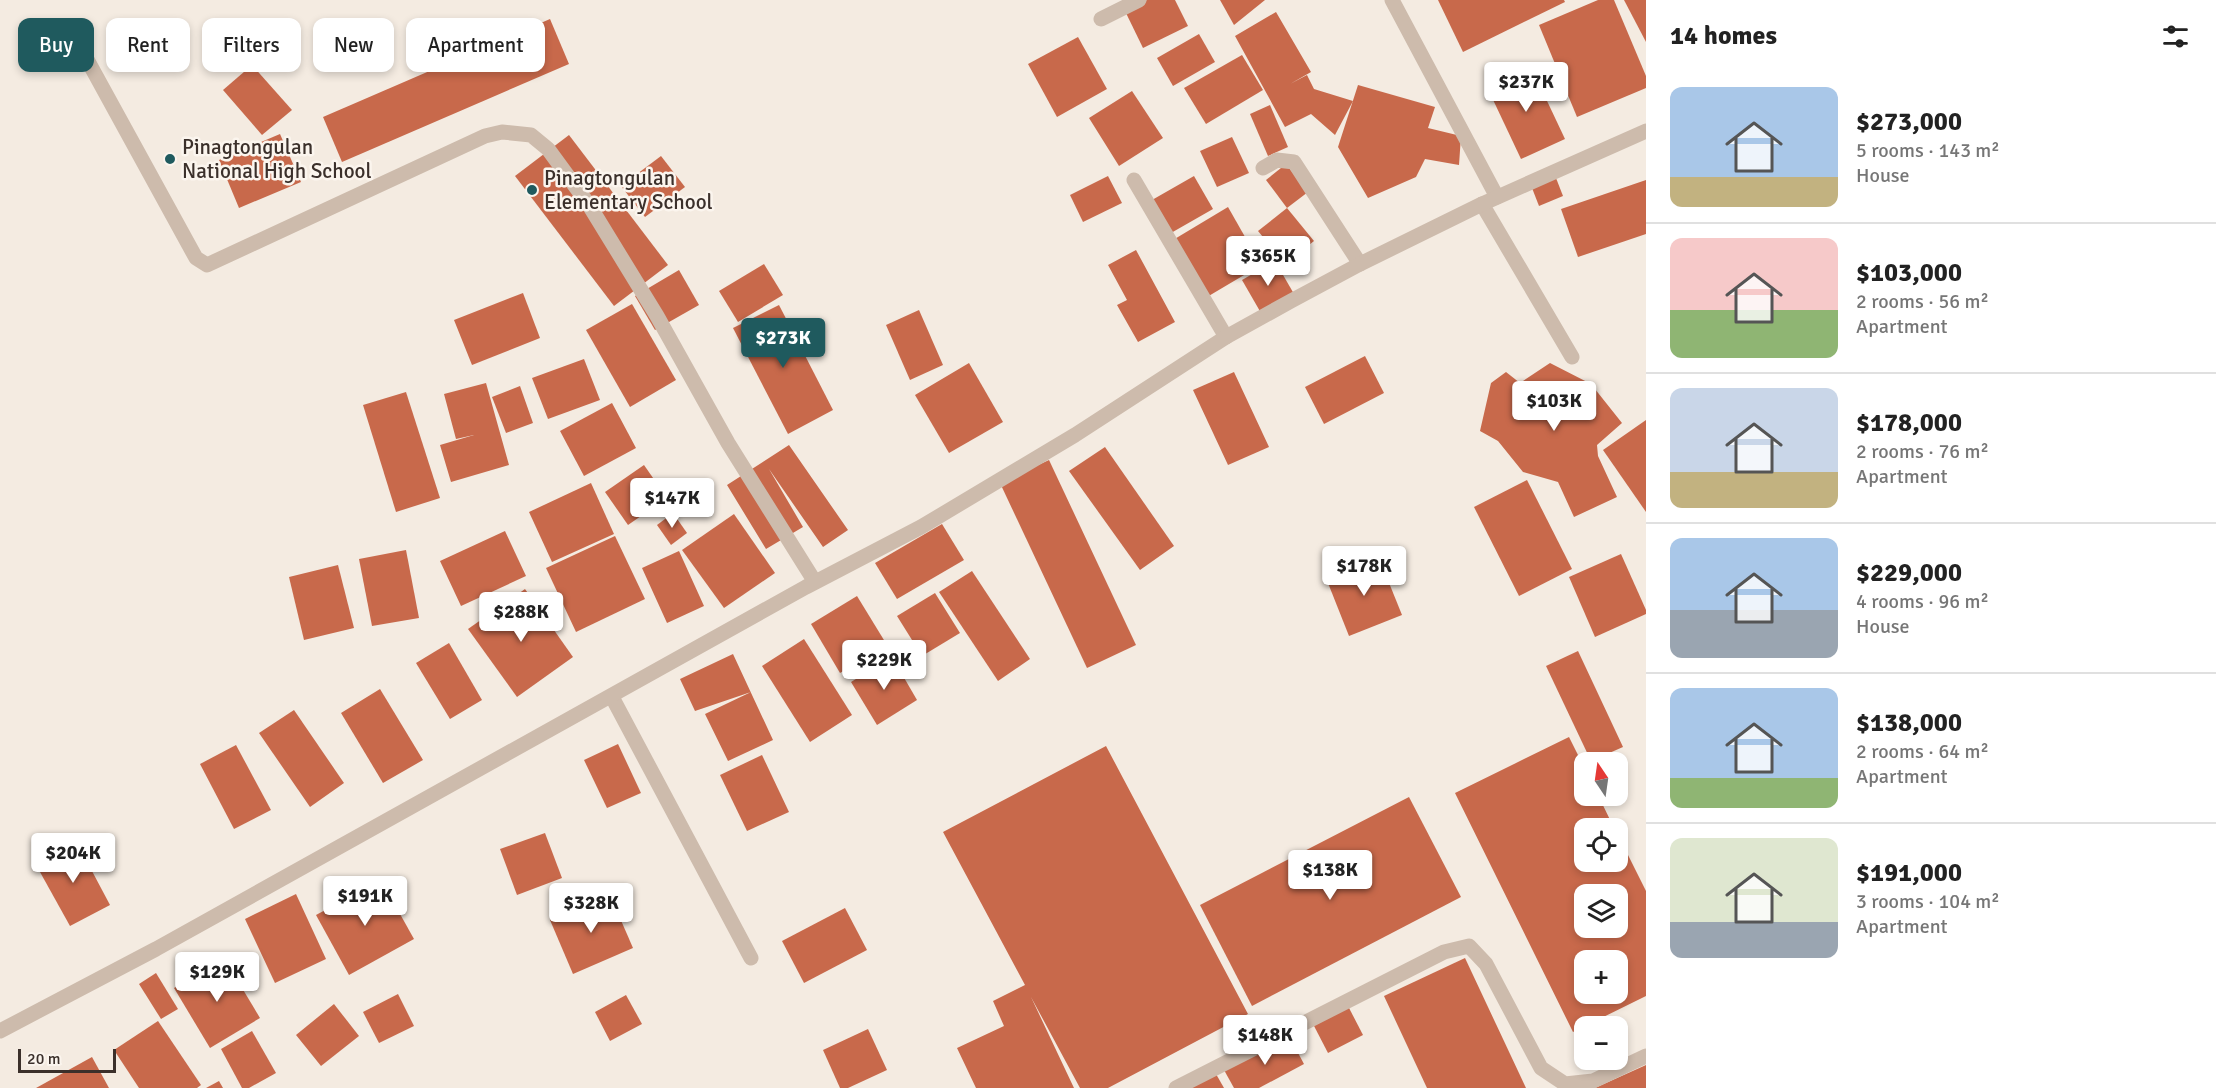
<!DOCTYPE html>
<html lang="en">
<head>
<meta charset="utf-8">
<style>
	:root { --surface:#fff; --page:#f6f6f6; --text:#222; --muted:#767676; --line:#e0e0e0; --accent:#1f5a5e }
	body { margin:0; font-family:Signika,sans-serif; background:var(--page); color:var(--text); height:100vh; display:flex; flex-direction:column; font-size:22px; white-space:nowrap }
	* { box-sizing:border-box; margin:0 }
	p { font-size:20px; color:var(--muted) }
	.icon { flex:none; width:33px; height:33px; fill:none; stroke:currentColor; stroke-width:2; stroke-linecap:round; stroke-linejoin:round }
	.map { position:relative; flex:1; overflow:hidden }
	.drawer { display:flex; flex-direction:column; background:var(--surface); width:570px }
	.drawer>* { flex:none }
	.banner { position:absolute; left:18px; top:18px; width:570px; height:54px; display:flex; gap:12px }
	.needle { width:39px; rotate:347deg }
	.controls { position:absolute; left:1574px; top:752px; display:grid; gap:12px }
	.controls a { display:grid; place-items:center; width:54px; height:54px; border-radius:12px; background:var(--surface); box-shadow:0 3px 9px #0003; font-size:30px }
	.scale { position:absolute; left:18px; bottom:15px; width:98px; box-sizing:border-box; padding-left:6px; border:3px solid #3b302b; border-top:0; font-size:16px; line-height:21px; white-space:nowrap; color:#3b302b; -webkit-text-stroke:4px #fbf5ee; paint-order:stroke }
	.price { position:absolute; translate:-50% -51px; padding:0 14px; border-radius:6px; background:#fff; color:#222; font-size:20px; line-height:39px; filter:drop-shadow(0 2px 3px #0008) }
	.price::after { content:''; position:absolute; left:50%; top:36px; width:18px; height:14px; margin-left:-9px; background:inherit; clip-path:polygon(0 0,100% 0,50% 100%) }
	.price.selected { background:var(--accent); color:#fff }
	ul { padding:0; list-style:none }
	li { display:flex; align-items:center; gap:18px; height:150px; padding:0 24px }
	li+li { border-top:2px solid var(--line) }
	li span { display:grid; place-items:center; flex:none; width:168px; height:120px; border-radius:12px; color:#555 }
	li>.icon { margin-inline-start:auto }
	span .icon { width:72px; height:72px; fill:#fffc; stroke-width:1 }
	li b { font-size:26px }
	h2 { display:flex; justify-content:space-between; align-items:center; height:72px; padding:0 24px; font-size:26px }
	.chip { padding:0 21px; border-radius:12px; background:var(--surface); box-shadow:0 3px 9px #0003; font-size:21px; line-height:54px }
	.chip.selected { background:var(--accent); color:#fff }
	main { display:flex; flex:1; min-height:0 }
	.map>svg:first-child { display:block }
	.building { fill:#c8694b; fill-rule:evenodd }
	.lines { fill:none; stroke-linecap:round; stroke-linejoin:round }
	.service { stroke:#cdbbac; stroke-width:15 }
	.tertiary { stroke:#cdbbac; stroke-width:15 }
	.poi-dot { fill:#1f5a5e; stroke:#fbf5ee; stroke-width:2 }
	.labels { text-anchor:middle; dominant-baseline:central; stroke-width:5; stroke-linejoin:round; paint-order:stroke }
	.poi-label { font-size:21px; fill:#3b302b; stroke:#fbf5ee; text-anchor:start }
</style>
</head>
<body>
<main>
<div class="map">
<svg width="1646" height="1088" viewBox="0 0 1646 1088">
	<rect width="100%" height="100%" fill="#f4ebe1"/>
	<g class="building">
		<path d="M1147,0H1175L1188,26L1143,48L1125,11Z"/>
		<path d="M1220,0H1265L1234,25Z"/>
		<path d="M1438,0H1564L1565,2L1463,52Z"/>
		<path d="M1598,0H1614L1646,76V88L1577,117L1539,25Z"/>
		<path d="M1624,0H1646V42Z"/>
		<path d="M1276,12L1311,72L1290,84L1307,75L1314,89L1353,101L1335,135L1311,114L1285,127L1235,36Z"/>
		<path d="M550,19L569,64L342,162L323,117Z"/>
		<path d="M1199,34L1215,62L1173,86L1157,58Z"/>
		<path d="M1078,37L1107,89L1057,117L1028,64Z"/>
		<path d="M1242,55L1263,90L1206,124L1184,88Z"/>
		<path d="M252,65L292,110L262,135L223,90Z"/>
		<path d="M1531,67L1565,139L1521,159L1487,87Z"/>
		<path d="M1358,85L1435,107L1428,128L1461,136L1459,165L1425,159L1416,177L1368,198L1338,147Z"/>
		<path d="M1132,91L1163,138L1119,166L1089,118Z"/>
		<path d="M1270,105L1288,147L1268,156L1250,114Z"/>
		<path d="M280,134L301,182L239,208L219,160Z"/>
		<path d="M569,135L668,265L614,306L515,176Z"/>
		<path d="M1232,137L1249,173L1217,187L1200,151Z"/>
		<path d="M661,156L685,187L645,217L621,186Z"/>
		<path d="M1286,164L1308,192L1287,208L1266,180Z"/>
		<path d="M1108,176L1122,203L1083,222L1070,195Z"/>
		<path d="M1194,176L1213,209L1171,233L1152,200Z"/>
		<path d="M1556,178L1563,196L1539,206L1532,188Z"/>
		<path d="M1646,180V234L1578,257L1561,209Z"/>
		<path d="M1228,207L1261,265L1207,297L1173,240Z"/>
		<path d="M1287,208L1314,241L1285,264L1258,231Z"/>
		<path d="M1136,250L1175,322L1138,342L1117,305L1127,300L1108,265Z"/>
		<path d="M1275,261L1294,294L1261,313L1242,280Z"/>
		<path d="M764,264L783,295L738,322L719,291Z"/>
		<path d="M679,270L699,305L655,330L635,296Z"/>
		<path d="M523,293L540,338L472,365L454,320Z"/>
		<path d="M632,304L676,380L630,407L586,330Z"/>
		<path d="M779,305L833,410L788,434L733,328Z"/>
		<path d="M919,310L943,365L910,380L886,325Z"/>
		<path d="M1365,356L1384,393L1324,424L1305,387Z"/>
		<path d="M584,359L600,400L548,419L532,378Z"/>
		<path d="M969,363L1003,422L949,453L915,395Z"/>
		<path d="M1550,363L1591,384L1622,423L1597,445L1598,456L1617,497L1574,517L1558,482L1523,472L1498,441L1480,431L1491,383L1506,372L1520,383Z"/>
		<path d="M1234,372L1269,447L1228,465L1193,390Z"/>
		<path d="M486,383L509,465L451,482L440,445L474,435L456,439L444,394Z"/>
		<path d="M520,386L533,423L506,433L492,397Z"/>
		<path d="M406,392L440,498L396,512L363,405Z"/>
		<path d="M612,403L636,448L584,476L560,431Z"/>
		<path d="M1646,420V512L1603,450Z"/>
		<path d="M789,445L848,530L823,547L769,469L803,527L766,549L727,485Z"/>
		<path d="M1105,447L1174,546L1140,570L1069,471Z"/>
		<path d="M1049,460L1136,645L1087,668L1000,483Z"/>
		<path d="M644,465L667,498L628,525L605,492Z"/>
		<path d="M1527,480L1572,569L1519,596L1474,507Z"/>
		<path d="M591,483L614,534L552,562L529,512Z"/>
		<path d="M673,513L687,533L671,545L657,525Z"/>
		<path d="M734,514L775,573L724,608L682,550Z"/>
		<path d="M942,524L964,560L897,599L875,563Z"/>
		<path d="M505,531L526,576L461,606L440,561Z"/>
		<path d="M615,536L645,599L576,632L546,568Z"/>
		<path d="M406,550L419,618L372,626L359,559Z"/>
		<path d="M679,551L704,606L667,623L642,568Z"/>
		<path d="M1621,554L1646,610V614L1595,637L1569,577Z"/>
		<path d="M1379,558L1402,615L1349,636L1326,578Z"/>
		<path d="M338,565L354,628L304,640L289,577Z"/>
		<path d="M972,571L1030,659L998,681L939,592Z"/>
		<path d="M525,589L573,657L517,697L468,629Z"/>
		<path d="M935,593L960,633L922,656L897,616Z"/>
		<path d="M857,596L887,645L840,673L811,624Z"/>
		<path d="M804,639L852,715L810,742L762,666Z"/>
		<path d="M449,643L482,700L450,719L416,663Z"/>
		<path d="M1578,651L1623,747L1591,761L1546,666Z"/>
		<path d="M733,654L773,740L728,761L705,714L751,692L695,711L680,679Z"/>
		<path d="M892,657L917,700L877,725L851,682Z"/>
		<path d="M380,689L423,760L383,783L341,713Z"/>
		<path d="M294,710L344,783L310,807L259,733Z"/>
		<path d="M1569,737L1584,767V795H1598L1614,828H1584V861H1617V833L1646,891V996L1573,1032L1455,793ZM1584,894H1617V927H1584ZM1584,960H1617V993H1584Z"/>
		<path d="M618,744L641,793L607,808L584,760Z"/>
		<path d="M236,745L271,810L234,829L200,764Z"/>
		<path d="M1106,746L1248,1014L1108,1088H1080L1031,997L1074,1088H976L957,1048L1004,1026L993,1001L1025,985L943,832Z"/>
		<path d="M762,755L789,812L747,831L720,775Z"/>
		<path d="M1409,797L1461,897L1252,1006L1200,905Z"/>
		<path d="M545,833L562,878L517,895L500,849Z"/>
		<path d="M76,841L110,905L70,926L35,863Z"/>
		<path d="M381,880L414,939L349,975L316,915Z"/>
		<path d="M296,894L326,959L275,983L245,919Z"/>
		<path d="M610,895L633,948L573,974L550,920Z"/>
		<path d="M845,908L867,950L804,983L782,941Z"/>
		<path d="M224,958L260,1018L210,1048L174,988Z"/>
		<path d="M1465,958L1526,1088H1427L1384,996Z"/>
		<path d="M156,973L178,1009L161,1019L139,984Z"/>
		<path d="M398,994L414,1026L379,1043L363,1012Z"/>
		<path d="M626,995L642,1024L610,1041L595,1012Z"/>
		<path d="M334,1004L359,1036L321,1066L296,1035Z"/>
		<path d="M1348,1006L1363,1035L1328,1053L1313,1024Z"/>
		<path d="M158,1021L201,1085L197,1088H139L114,1050Z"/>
		<path d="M868,1029L887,1070L848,1088H840L823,1050Z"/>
		<path d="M252,1031L276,1073L249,1088H242L221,1049Z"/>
		<path d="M1289,1036L1304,1064L1259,1088H1234L1224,1070Z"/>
		<path d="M92,1057L109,1088H36Z"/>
		<path d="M1646,1065V1088H1595Z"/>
		<path d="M1216,1074L1224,1088H1189Z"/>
		<path d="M219,1081L223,1088H206Z"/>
	</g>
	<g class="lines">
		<g class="service">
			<path d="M1101,19L1139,0"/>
			<path d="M78,43L196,258L207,265L485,136L502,132L531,135L548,149L589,205L657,316L728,443L815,582"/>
			<path d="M1263,168L1277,160L1294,162L1360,264"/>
			<path d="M1134,180L1226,337"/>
			<path d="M1482,204L1572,357"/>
			<path d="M612,697L751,958"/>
			<path d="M1176,1088L1444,952L1469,946L1486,964L1541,1068L1565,1084L1593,1081L1646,1056"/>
		</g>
		<g class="tertiary">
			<path d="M1392,0L1497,197"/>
			<path d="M0,1031L156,949L806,587L921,527L1075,435L1226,337L1291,301L1360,264L1482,204L1646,131"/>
		</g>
	</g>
	<g class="poi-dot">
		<circle cx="170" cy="159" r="6"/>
		<circle cx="532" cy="190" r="6"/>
	</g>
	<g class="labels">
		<g class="poi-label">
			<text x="182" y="147">Pinagtongulan<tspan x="182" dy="24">National High School</tspan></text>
			<text x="544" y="178">Pinagtongulan<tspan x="544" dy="24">Elementary School</tspan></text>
		</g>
	</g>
</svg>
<div class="controls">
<a><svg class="needle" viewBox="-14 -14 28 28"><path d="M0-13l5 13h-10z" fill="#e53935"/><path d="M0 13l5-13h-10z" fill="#767676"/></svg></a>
<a><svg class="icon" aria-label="locate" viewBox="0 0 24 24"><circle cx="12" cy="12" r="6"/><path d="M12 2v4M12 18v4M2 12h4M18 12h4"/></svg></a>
<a><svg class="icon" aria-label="layers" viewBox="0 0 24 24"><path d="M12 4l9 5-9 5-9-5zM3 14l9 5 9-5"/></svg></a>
<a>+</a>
<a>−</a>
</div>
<div class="scale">20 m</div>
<b class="price" style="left:1526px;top:113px">$237K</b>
<b class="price" style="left:1268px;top:287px">$365K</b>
<b class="price selected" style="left:783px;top:369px">$273K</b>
<b class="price" style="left:1554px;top:432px">$103K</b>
<b class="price" style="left:672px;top:529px">$147K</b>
<b class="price" style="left:1364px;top:597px">$178K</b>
<b class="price" style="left:521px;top:643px">$288K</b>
<b class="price" style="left:884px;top:691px">$229K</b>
<b class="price" style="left:73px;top:884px">$204K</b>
<b class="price" style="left:1330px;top:901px">$138K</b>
<b class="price" style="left:365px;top:927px">$191K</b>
<b class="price" style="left:591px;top:934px">$328K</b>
<b class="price" style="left:217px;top:1003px">$129K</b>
<b class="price" style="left:1265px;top:1066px">$148K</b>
<div class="banner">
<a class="chip selected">Buy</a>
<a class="chip">Rent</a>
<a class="chip">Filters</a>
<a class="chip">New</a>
<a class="chip">Apartment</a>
</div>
</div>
<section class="drawer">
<h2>14 homes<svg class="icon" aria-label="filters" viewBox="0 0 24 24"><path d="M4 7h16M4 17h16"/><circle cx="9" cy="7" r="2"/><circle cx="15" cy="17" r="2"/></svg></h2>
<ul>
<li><span style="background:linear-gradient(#a9c7e8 75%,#c2b280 0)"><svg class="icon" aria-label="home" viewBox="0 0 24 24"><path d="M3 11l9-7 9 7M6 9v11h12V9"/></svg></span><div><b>$273,000</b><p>5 rooms · 143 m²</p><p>House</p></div></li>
<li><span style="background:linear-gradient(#f6c9c9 60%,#8fb573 0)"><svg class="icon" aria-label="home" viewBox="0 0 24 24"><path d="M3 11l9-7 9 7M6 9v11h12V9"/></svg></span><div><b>$103,000</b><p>2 rooms · 56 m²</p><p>Apartment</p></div></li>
<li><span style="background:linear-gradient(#c9d6e8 70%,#c2b280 0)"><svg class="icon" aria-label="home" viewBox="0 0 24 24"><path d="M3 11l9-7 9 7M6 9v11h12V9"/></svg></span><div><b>$178,000</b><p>2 rooms · 76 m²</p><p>Apartment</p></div></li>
<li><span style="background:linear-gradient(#a9c7e8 60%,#9aa5b1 0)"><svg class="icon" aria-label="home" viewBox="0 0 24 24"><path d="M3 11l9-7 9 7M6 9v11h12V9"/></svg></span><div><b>$229,000</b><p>4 rooms · 96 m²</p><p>House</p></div></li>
<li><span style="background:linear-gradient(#a9c7e8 75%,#8fb573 0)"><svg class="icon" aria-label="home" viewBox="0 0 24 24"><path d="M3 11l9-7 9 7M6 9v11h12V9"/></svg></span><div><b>$138,000</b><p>2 rooms · 64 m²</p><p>Apartment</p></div></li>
<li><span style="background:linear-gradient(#dfe7d0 70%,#9aa5b1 0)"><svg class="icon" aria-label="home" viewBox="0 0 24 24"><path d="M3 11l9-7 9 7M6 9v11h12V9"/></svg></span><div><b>$191,000</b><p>3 rooms · 104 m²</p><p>Apartment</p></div></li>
</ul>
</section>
</main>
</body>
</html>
